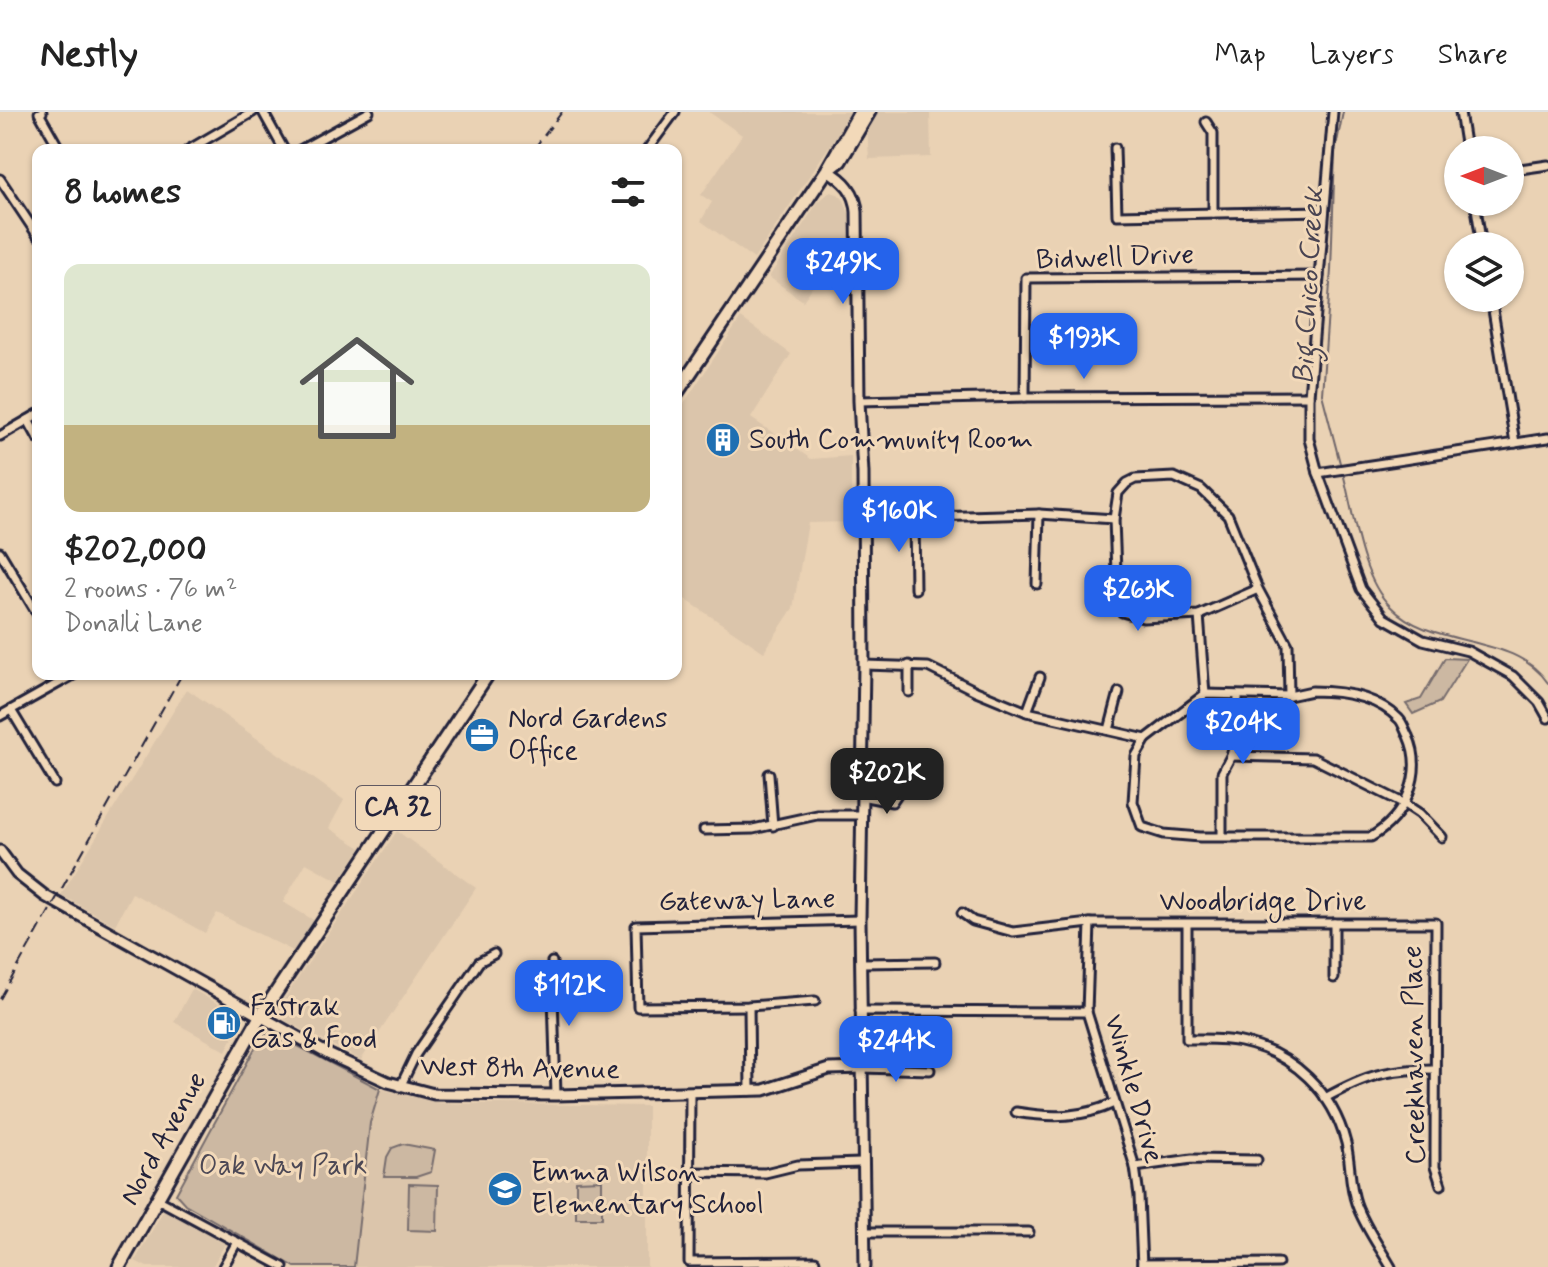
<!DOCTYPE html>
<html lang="en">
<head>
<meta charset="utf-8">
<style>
	:root { --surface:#fff; --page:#f6f6f6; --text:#222; --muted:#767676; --line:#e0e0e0; --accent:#2563eb }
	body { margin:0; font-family:Mynerve,sans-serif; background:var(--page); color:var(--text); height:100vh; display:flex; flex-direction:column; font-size:30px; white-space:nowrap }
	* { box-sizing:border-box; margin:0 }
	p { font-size:26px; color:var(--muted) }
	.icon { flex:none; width:44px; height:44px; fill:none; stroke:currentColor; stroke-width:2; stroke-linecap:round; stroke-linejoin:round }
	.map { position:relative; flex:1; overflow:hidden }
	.sheet { position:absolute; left:32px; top:32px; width:650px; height:536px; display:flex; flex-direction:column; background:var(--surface); border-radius:16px; box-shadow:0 2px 6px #0004 }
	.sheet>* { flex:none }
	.needle { width:52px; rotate:270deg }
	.controls { position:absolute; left:1444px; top:24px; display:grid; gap:16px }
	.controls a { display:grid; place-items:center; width:80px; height:80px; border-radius:50%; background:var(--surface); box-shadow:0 2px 6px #0004; font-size:40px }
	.price { position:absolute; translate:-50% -68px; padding:0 18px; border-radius:16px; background:var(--accent); color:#fff; font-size:26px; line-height:52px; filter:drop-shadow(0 2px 4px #0008) }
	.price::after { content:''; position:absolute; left:50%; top:48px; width:24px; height:18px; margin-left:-12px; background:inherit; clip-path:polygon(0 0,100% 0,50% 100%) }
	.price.selected { background:#222; color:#fff }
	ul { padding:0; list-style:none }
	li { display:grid; align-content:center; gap:16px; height:424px; padding:0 32px }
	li+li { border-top:2px solid var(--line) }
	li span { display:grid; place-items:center; height:248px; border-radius:16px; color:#555 }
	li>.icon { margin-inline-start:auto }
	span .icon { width:144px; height:144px; fill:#fffc; stroke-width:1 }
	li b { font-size:34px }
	h2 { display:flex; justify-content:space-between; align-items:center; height:96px; padding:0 32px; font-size:34px }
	header { display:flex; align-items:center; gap:48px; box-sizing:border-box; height:112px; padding:0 40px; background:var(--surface); border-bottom:2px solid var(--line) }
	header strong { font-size:38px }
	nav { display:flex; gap:44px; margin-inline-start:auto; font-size:28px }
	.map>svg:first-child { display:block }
	.built { fill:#dbc5ab }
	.green { fill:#ccb8a2; stroke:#776d6e; stroke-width:2 }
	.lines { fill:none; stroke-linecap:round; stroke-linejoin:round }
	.stream { stroke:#6f666a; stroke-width:2 }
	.minor-casing { stroke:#22223b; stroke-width:13 }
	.tertiary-casing { stroke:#22223b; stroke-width:15 }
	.primary-casing { stroke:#22223b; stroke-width:17 }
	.minor { stroke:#f2d9b9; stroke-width:7 }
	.tertiary { stroke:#f2d9b9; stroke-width:9 }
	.primary { stroke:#f2d9b9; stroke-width:11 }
	.rail { stroke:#22223b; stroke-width:2; stroke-dasharray:12 6; stroke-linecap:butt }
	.labels { text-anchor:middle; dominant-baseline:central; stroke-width:6; stroke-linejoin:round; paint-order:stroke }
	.shield { fill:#f2d9b9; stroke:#605961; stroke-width:2 }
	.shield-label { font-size:26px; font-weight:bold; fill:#22223b }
	.street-label { font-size:28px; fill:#22223b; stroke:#f2d9b9 }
	.poi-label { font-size:28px; fill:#22223b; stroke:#f2d9b9; text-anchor:start }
	.park-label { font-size:28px; fill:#4c4855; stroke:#f2d9b9 }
	.water-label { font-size:30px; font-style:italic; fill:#494452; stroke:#f2d9b9 }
</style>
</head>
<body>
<header>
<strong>Nestly</strong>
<nav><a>Map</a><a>Layers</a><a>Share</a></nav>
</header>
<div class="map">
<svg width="1548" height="1155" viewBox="0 0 1548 1155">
	<rect width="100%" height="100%" fill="#ead2b4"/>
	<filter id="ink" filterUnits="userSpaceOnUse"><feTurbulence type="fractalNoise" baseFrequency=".0125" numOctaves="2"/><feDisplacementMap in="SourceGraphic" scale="16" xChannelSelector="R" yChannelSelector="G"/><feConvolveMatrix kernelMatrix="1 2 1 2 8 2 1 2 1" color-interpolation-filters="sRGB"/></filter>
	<g filter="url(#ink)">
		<g class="built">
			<path d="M709,0H852L754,147L701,109L712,90L701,83L742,23Z"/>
			<path d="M873,0H930L931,45L869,47L867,14Z"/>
			<path d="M830,80L838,82L844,88L849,102V143L836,140L803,189L769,165L818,90Z"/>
			<path d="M741,206L791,242L751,306L811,347L851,344V410L808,411L793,496L764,540L676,481V303Z"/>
			<path d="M187,577L344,688L329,716L361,736L339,769L306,751L283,790L315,809L293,839L217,801L205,821L132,781L115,813L61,783Z"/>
			<path d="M397,719L476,776L361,948L286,909L278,896Z"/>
			<path d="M192,877L238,903L241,910L226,939L174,910Z"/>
			<path d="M380,977L440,991L647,994V1155H354L370,1011Z"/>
			<path d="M164,1097L225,1132L212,1155H147L135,1149Z"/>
		</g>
		<g class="green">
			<path d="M1445,546L1467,547L1440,590L1413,602L1406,592L1421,587Z"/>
			<path d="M268,921L277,923L380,977L370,1011L354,1155H295L185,1092L176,1082L262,923Z"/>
			<path d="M403,1032L435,1038L431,1060L416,1065H384L387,1045L392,1036Z"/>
			<path d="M602,1068V1106H576V1069Z"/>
			<path d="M409,1072L438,1073L437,1119L408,1118Z"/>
		</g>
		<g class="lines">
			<g class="stream">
				<path d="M1341,355L1322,282L1331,158L1335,40L1343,0"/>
				<path d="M1343,361C1354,402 1360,464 1390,494C1433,539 1513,519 1548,571"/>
			</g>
			<g class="minor-casing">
				<g id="minor">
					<path d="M42,0L39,1L60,38"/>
					<path d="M263,0L284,38"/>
					<path d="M1333,0L1309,284V327L1318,361L1361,477L1384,506L1423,528L1468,539L1513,564L1539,590L1548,606"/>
					<path d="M1460,0L1466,38"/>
					<path d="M1206,10L1213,21V101"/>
					<path d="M1115,36L1117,103L1323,99"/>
					<path d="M188,38L253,0"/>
					<path d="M300,38L369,0"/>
					<path d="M647,38L675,0"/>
					<path d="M1520,57L1548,53"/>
					<path d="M0,67L38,124"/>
					<path d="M1475,90L1482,134"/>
					<path d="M1491,186L1515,331"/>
					<path d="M1025,285L1026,166L1319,164"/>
					<path d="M859,289L1025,285L1309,284"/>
					<path d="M28,308L38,326"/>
					<path d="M0,324L38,302"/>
					<path d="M1318,361L1548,326"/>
					<path d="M862,407L1039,402L1114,407"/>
					<path d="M914,407L915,477"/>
					<path d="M0,440L38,503"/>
					<path d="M1037,472L1039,402"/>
					<path d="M1258,477L1199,503L1143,506L1122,500L1117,487L1114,407L1118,381L1127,371L1135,367L1174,365L1201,377L1228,403L1258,477L1288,533L1289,584"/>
					<path d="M1199,503L1205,582"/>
					<path d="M864,553L928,555L976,579L1027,600L1146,627"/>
					<path d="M1312,579C1343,579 1377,584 1399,607C1403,611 1405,619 1408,624C1425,662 1405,705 1371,725H1200L1164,722L1142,715L1133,690L1136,644L1146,627L1205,582L1289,584Z"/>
					<path d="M909,580V553"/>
					<path d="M11,598L55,671"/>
					<path d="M1027,600L1040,565"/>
					<path d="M0,604L75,562"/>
					<path d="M1109,618L1119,580"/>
					<path d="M1231,644L1313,646L1405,692L1420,702L1442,725"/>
					<path d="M769,662L773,714"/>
					<path d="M861,684L892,690L898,681"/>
					<path d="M704,718L753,717L817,703H860"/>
					<path d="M1222,723V661L1231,644L1237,621L1238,584"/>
					<path d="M962,801L973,809L1013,820L1090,811H1436L1435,1039V1055L1441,1073"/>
					<path d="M1090,811L1087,900L1135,1055L1139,1084L1142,1155"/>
					<path d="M1334,811V866"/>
					<path d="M1187,812V927C1205,927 1224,926 1241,930C1293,941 1333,980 1346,1031C1351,1051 1349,1071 1356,1091C1364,1114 1379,1134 1391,1155"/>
					<path d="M552,850L556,983"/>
					<path d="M861,851L935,850"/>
					<path d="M815,889L749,894L638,895L636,814L860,808"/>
					<path d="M749,894L750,979"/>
					<path d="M860,899L1087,900"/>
					<path d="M863,956L930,958"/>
					<path d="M400,975L416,942L479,850L494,842"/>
					<path d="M690,981L689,1150L815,1149"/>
					<path d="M1325,986C1367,963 1387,957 1435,957"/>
					<path d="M1016,1000C1051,1006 1082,1006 1114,991"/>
					<path d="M1135,1055L1192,1047L1257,1048"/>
					<path d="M689,1060L765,1061L798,1053L861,1051"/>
					<path d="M159,1088L283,1155"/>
					<path d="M865,1120H1029"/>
					<path d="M1142,1152L1278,1151"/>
					<path d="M223,1155L237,1130"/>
				</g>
			</g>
			<g class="tertiary-casing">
				<g id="tertiary">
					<path d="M827,58C844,68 856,80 857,100L859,289L863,361L864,553L860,808L865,1155"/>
					<path d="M0,739L17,762L45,784L330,943L388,970L434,982L556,983L764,978L829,957L863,956"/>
				</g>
			</g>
			<g class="primary-casing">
				<g id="primary">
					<path d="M831,56L840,49L869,0"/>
					<path d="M676,282L827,58L860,0"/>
					<path d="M119,1155L261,903L488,562"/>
				</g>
			</g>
			<use href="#minor" class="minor"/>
			<use href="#tertiary" class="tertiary"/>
			<use href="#primary" class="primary"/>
			<g class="rail">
				<path d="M533,38L562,0"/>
				<path d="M0,887L182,562"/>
			</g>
		</g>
	</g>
	<defs>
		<g id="building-disc" transform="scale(1.8)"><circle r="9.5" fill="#1f6fb2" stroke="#f2d9b9"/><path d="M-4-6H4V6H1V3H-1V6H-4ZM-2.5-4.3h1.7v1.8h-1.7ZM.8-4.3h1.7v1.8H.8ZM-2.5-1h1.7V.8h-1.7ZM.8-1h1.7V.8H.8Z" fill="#fff"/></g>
		<g id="office-disc" transform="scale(1.8)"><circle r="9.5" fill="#1f6fb2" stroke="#f2d9b9"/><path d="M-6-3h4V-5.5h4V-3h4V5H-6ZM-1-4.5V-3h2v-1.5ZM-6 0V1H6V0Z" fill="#fff"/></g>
		<g id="fuel-disc" transform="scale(1.8)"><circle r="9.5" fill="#1f6fb2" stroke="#f2d9b9"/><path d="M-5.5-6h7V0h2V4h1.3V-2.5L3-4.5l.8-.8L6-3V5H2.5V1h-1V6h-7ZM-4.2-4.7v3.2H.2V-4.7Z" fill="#fff"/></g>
		<g id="school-disc" transform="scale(1.8)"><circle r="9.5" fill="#1f6fb2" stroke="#f2d9b9"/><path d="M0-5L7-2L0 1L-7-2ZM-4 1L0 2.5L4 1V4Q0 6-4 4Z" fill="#fff"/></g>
	</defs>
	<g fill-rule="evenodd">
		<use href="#building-disc" x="723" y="328"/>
		<use href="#office-disc" x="482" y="623"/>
		<use href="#fuel-disc" x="224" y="911"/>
		<use href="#school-disc" x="505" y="1077"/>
	</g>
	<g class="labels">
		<rect class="shield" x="356" y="674" width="84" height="44" rx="6"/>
		<g class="shield-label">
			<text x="398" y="696">CA 32</text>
		</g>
		<g class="street-label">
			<text transform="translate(1115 146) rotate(-2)">Bidwell Drive</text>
			<text transform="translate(747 789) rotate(-1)">Gateway Lane</text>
			<text x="1263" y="790">Woodbridge Drive</text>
			<text transform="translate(1415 943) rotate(-91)">Creekhaven Place</text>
			<text transform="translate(520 957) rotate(1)">West 8th Avenue</text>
			<text transform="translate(1133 977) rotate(74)">Winkle Drive</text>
			<text transform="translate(164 1027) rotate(-61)">Nord Avenue</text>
		</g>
		<g class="poi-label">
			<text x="749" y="328">South Community Room</text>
			<text x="508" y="607">Nord Gardens<tspan x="508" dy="32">Office</tspan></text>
			<text x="250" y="895">Fastrak<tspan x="250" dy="32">Gas &amp; Food</tspan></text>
			<text x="531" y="1061">Emma Wilson<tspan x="531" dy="32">Elementary School</tspan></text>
		</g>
		<g class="park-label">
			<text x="283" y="1054">Oak Way Park</text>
		</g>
		<g class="water-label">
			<text transform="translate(1309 174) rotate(-87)">Big Chico Creek</text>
		</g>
	</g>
</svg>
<div class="controls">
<a><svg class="needle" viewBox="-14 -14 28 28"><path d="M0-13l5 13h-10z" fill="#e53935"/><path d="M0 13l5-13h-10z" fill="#767676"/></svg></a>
<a><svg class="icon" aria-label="layers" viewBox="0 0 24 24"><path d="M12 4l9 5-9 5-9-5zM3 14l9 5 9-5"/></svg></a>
</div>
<b class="price" style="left:843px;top:194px">$249K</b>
<b class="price" style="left:1084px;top:269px">$193K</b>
<b class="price" style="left:899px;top:442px">$160K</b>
<b class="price" style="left:1138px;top:521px">$263K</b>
<b class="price" style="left:1243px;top:654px">$204K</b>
<b class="price selected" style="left:887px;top:704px">$202K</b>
<b class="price" style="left:569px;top:916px">$112K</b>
<b class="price" style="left:896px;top:972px">$244K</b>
<section class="sheet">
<h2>8 homes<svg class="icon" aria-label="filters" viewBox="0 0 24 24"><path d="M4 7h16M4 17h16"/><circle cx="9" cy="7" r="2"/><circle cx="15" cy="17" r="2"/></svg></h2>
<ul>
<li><span style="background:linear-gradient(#dfe7d0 65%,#c2b280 0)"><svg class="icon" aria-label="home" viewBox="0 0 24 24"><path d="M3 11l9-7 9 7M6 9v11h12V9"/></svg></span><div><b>$202,000</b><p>2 rooms · 76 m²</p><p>Donalli Lane</p></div></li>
</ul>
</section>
</div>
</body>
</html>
